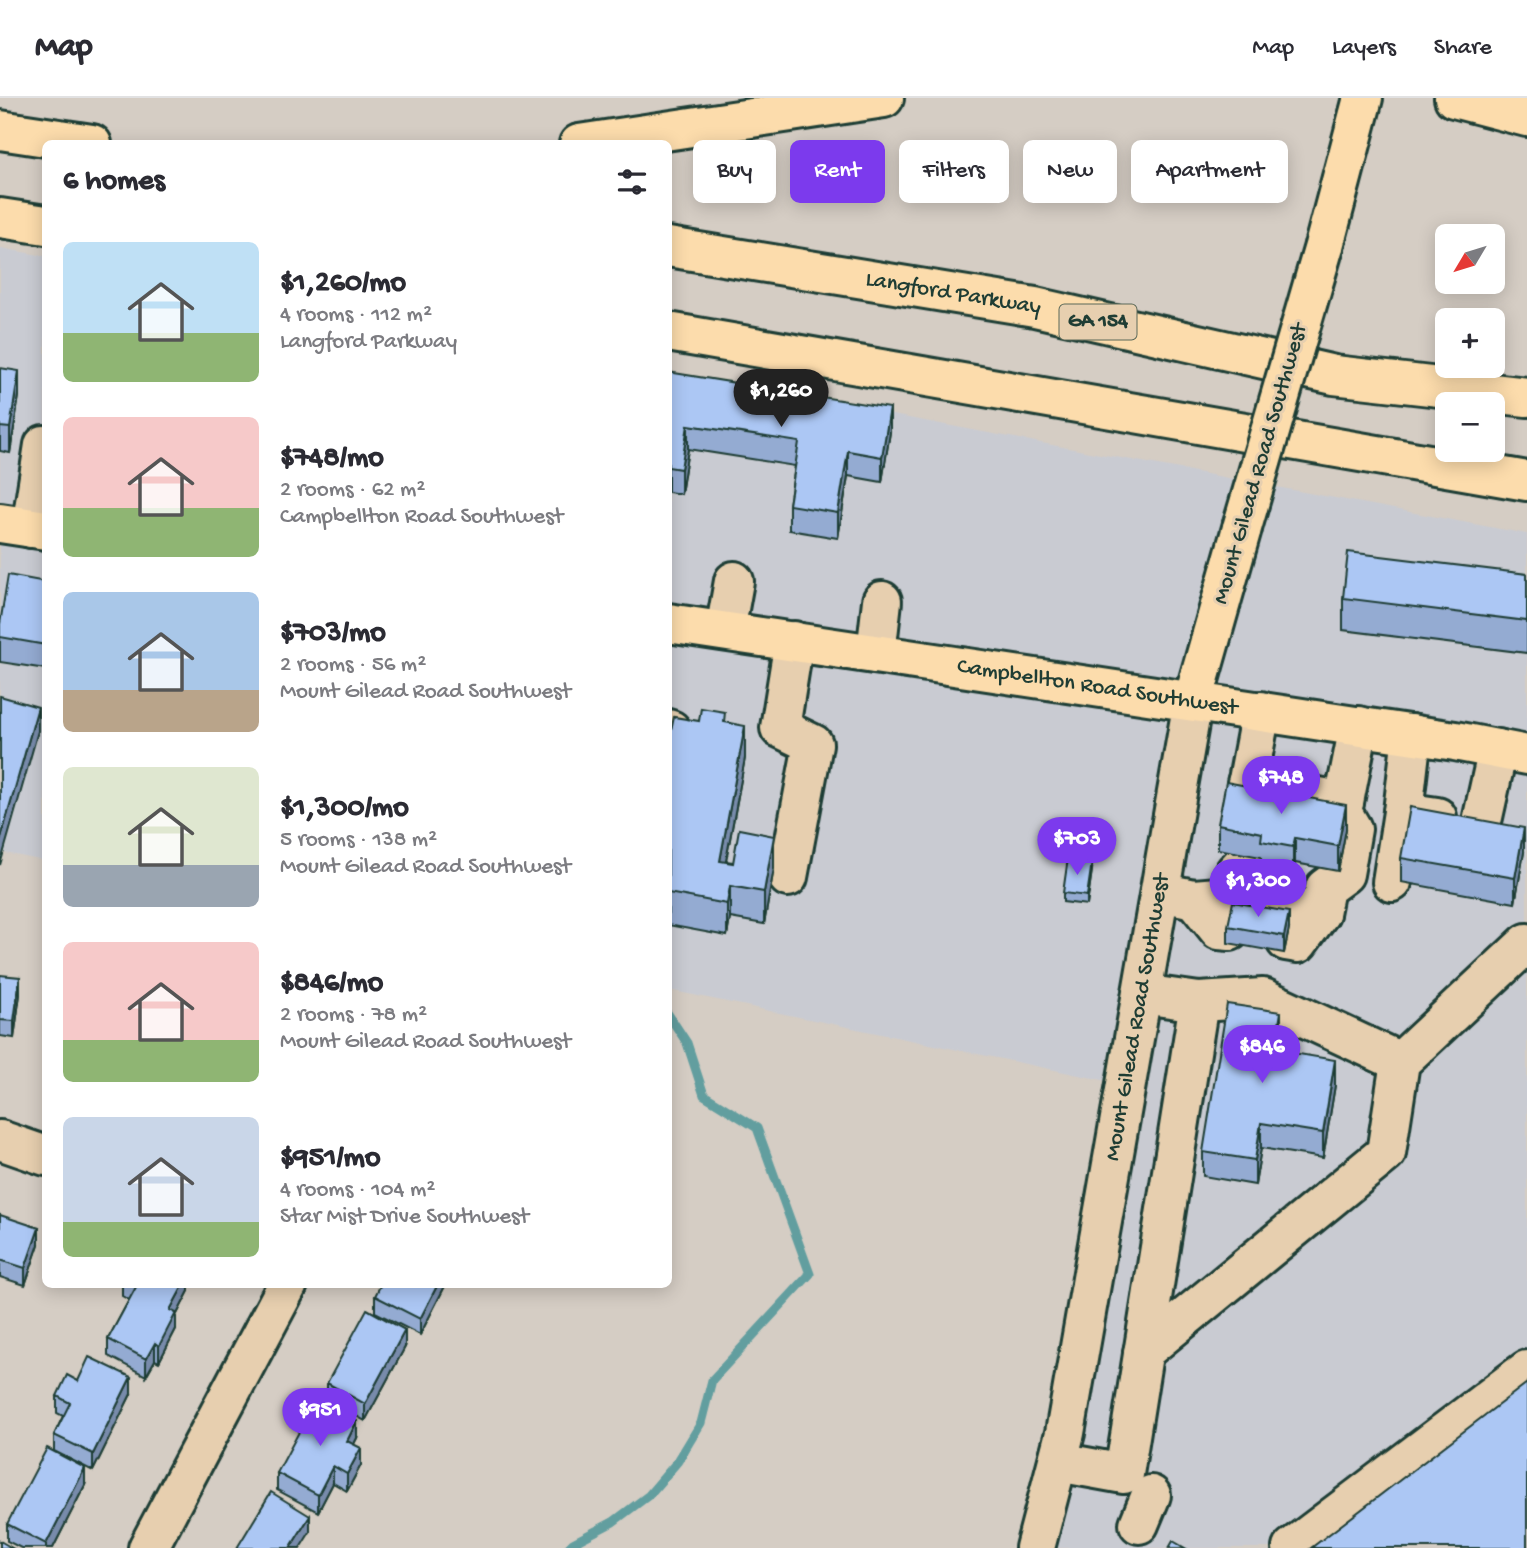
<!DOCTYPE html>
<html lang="en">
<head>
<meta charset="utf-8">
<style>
	:root { --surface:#fff; --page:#f7f7f7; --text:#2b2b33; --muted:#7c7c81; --line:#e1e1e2; --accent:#7c3aed }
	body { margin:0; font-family:"Gochi Hand",sans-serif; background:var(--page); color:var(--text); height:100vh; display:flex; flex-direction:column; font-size:26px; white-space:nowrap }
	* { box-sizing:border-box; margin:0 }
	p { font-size:23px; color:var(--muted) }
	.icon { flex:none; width:38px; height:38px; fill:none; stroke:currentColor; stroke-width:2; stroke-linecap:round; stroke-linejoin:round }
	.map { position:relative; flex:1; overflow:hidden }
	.details { position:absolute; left:42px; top:42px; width:630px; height:1148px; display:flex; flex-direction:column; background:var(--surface); border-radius:10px; box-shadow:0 4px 18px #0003 }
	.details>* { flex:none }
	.guide { position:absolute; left:693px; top:42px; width:665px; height:63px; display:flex; gap:14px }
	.needle { width:46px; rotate:232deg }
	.buttons { position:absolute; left:1435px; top:126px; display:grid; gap:14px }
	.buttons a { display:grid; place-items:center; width:70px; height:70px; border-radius:10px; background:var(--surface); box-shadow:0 4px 18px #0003; font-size:35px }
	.price { position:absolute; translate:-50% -60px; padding:0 16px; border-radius:24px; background:var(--accent); color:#fff; font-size:23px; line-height:46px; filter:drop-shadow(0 2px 4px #0008) }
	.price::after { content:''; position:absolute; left:50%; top:42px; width:21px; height:16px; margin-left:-10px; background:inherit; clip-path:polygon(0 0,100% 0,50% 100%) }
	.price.on { background:#222; color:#fff }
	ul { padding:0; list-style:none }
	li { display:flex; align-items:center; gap:21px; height:175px; padding:0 21px }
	li span { display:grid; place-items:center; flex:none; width:196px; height:140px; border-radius:10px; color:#555 }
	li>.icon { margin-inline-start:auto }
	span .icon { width:84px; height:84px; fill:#fffc; stroke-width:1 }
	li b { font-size:30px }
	h2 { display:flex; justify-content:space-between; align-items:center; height:84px; padding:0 21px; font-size:30px }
	.pill { padding:0 24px; border-radius:10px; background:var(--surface); box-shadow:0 4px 18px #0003; font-size:24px; line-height:63px }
	.pill.on { background:var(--accent); color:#fff }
	header { display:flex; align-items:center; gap:42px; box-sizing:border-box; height:98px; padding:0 35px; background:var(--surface); border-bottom:2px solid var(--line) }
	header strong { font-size:33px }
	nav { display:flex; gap:38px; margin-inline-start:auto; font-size:24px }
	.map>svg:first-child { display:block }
	.built { fill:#c9cbd2 }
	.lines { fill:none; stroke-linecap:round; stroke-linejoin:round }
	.stream { stroke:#629e9f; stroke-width:9 }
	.minor-casing { stroke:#1f3d34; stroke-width:44 }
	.major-casing { stroke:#1f3d34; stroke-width:44 }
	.highway-casing { stroke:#1f3d34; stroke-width:44 }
	.minor { stroke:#e7cfaf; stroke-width:38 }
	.major { stroke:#fcdcac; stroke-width:38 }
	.highway { stroke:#fcdcac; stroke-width:38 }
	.major-bridge-casing { stroke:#1f3d34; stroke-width:44; stroke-linecap:butt }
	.major-bridge { stroke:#fcdcac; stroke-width:38 }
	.wall { fill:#94abd2; stroke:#1f3d34; stroke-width:2 }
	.shaded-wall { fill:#788bab; stroke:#1f3d34; stroke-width:2 }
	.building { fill:#acc7f4; stroke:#1f3d34; stroke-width:2 }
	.labels { text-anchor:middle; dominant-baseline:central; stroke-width:6; stroke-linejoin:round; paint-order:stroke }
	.shield { fill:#e7cfaf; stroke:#5b6959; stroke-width:2 }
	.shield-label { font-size:21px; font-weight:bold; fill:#1f3d34 }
	.street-label { font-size:23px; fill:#1f3d34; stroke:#e7cfaf }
</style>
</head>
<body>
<header>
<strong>Map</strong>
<nav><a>Map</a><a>Layers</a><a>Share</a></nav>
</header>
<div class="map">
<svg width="1527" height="1450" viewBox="0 0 1527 1450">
	<rect width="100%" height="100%" fill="#d5cdc4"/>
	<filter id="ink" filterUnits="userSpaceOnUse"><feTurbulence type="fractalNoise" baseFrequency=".0143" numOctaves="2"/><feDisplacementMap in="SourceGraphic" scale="14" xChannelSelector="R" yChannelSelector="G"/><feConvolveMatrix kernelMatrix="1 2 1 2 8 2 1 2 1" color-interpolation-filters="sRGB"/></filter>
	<g filter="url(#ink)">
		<g class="built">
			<path d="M0,150L45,158V763L0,754Z"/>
			<path d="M668,275L1527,436V1450H1051L1127,987L669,892Z"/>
		</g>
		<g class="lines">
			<path class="stream" d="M568,1450L573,1445L613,1424L649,1397L678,1363L701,1325L712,1282L810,1176L757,1030L704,997L687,945L668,916"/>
			<g class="minor-casing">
				<g id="minor">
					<path d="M31,430L44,347"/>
					<path d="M725,533L734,483"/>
					<path d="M876,556L882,503"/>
					<path d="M668,631L671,632"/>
					<path d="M1412,636L1403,714L1437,719"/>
					<path d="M1247,685L1344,704"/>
					<path d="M1257,715L1246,693L1261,613"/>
					<path d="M1483,719L1498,651"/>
					<path d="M788,779L813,646L780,630L794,543"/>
					<path d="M1392,784L1403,714"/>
					<path d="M1160,794L1194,801L1230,798L1320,815L1325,790L1344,776L1352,731L1342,714L1359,628"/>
					<path d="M1230,798L1235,774L1250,758"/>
					<path d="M1194,801L1219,832L1230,833"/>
					<path d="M1286,843L1298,845L1320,815"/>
					<path d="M1142,896L1199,904L1263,900L1400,964"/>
					<path d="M0,1042L46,1058"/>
					<path d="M1143,1254L1386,1055L1400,964L1527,845"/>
					<path d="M1058,1364L1124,1376L1199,904"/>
					<path d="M1139,1426L1151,1397"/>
					<path d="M148,1450L288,1186"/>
					<path id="s1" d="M1035,1450L1065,1335L1193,603"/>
					<path d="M1292,1450L1527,1272"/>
				</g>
			</g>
			<g class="major-casing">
				<g id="major">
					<path d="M1324,148L1363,0"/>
					<path d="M0,425L46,432"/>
					<path id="s2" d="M668,525L1455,643L1527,657"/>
					<path d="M1193,603L1242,430"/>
				</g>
			</g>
			<g class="highway-casing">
				<g id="highway">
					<path d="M1454,0L1527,19"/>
					<path d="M0,32L92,46"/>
					<path d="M579,46L884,0"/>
					<path d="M0,120L46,127"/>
					<path id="s3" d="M668,149L1035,209L1334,277L1527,299"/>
					<path d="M668,234L1527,383"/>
				</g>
			</g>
			<use href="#minor" class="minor"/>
			<use href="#major" class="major"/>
			<use href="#highway" class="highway"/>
			<g class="major-bridge-casing">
				<path id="major-bridge" d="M1242,430L1324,148"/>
			</g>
			<use href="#major-bridge" class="major-bridge"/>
		</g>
		<g class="wall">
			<path d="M0,270L19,298L10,355L0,353Z"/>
			<path d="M668,274L890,334L882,384L848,378L838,440L789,432V407L795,368L688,351L681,396L668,394Z"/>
			<path d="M1527,476V555L1343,532V500Z"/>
			<path d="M46,484V571L0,564V526Z"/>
			<path d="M699,623L725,624L745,660L726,763L774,770L764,826L730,820L727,838L668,827V647Z"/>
			<path d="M1218,726L1346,731L1338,773L1295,765L1293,774L1261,767V759L1218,751Z"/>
			<path d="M1524,754L1515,805L1401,784V760Z"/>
			<path d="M1092,772L1087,807L1063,804V795Z"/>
			<path d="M1228,828L1289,831L1284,855L1228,845Z"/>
			<path d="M0,877L20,896L14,940L0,938Z"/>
			<path d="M1281,939L1279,953L1335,987L1323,1060L1261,1050L1255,1087L1203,1078V1054Z"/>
			<path d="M0,1117L39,1146L25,1187L0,1179Z"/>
			<path d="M122,1186H189V1193L176,1218V1231L159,1264L155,1262L146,1278L108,1258V1241L129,1202L122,1198Z"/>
			<path d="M446,1186L420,1237L375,1214V1198Z"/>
			<path d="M405,1249L365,1323L327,1302V1285Z"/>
			<path d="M78,1283L131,1296L93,1373L54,1353V1337L63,1318L57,1315V1298Z"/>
			<path d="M357,1340L354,1346L361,1367L347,1393L333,1385L318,1414L277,1392V1375Z"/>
			<path d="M85,1387L53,1450H21L7,1443V1426Z"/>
		</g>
		<g class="shaded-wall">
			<path d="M19,273V298L10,355V330Z"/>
			<path d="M890,310V334L882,384V359Z"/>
			<path d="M688,327V351L681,396V371Z"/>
			<path d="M848,353V378L838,440V415Z"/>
			<path d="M38,609V633L0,767V743Z"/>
			<path d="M745,628V660L720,795V763Z"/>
			<path d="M1346,707V731L1338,773V748Z"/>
			<path d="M1524,730V754L1515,805V780Z"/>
			<path d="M774,738V770L764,826V794Z"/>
			<path d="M1295,740V765L1293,774V749Z"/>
			<path d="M1092,764V772L1087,807V798Z"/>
			<path d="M730,788V820L727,838V806Z"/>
			<path d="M1289,814V831L1284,855V838Z"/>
			<path d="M20,879V896L14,940V923Z"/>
			<path d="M1281,914V939L1275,977V952Z"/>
			<path d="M1335,962V987L1323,1060V1035Z"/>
			<path d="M1261,1025V1050L1255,1087V1062Z"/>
			<path d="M39,1130V1146L25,1187V1170Z"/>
			<path d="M184,1186H189V1193L176,1218V1231L159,1264V1248L170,1212Z"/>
			<path d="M438,1186H446L420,1237V1221Z"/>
			<path d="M405,1232V1249L365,1323V1306Z"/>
			<path d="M155,1245V1262L146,1278V1261Z"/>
			<path d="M131,1279V1296L93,1373V1356Z"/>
			<path d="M357,1323V1340L347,1359V1343Z"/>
			<path d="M361,1350V1367L347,1393V1376Z"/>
			<path d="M333,1368V1385L318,1414V1397Z"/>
			<path d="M85,1370V1387L53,1450H46V1446Z"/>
			<path d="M310,1418V1434L300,1450H290Z"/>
		</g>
		<g class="building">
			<path d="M0,270L19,273L10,330L0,329Z"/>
			<path d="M668,274L890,310L882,359L848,353L838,415L789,407L799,344L688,327L681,371L668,369Z"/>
			<path d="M1348,454L1527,476V523L1343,500Z"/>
			<path d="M8,477L46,484V547L0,539V526Z"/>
			<path d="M0,598L38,609L0,743Z"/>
			<path d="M701,610L725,614L724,624L745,628L720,763L733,765L739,731L774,738L764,794L730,788L727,806L668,795V647L674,619L699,623Z"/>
			<path d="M1226,684L1346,707L1338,748L1295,740L1293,749L1261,743L1262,735L1218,726Z"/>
			<path d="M1410,709L1524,730L1515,780L1401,760Z"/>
			<path d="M1068,760L1092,764L1087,798L1063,795Z"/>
			<path d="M1233,804L1289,814L1284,838L1228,828Z"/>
			<path d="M0,877L20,879L14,923L0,922Z"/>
			<path d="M1227,906L1281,914L1275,952L1335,962L1323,1035L1261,1025L1255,1062L1203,1054Z"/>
			<path d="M0,1117L39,1130L25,1170L0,1162Z"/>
			<path d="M132,1186H184L170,1212L176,1215L159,1248L155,1245L146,1261L108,1241L136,1189Z"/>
			<path d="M381,1186H438L420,1221L375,1198Z"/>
			<path d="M367,1211L405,1232L365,1306L327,1285Z"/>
			<path d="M89,1259L131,1279L93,1356L54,1337L70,1305L57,1298L67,1277L78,1283Z"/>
			<path d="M1527,1285V1450H1311Z"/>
			<path d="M316,1302L357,1323L347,1343L361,1350L347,1376L333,1368L318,1397L277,1375Z"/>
			<path d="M47,1350L85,1370L46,1446L7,1426Z"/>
			<path d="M271,1394L310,1418L290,1450H237Z"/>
			<path d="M0,1443L12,1450H0Z"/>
			<path d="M1173,1443L1185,1450H1169Z"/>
		</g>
	</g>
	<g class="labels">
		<rect class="shield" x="1059.5" y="206.5" width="77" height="35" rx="5"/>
		<g class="shield-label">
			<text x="1098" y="224">GA 154</text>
		</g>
		<g class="street-label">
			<text stroke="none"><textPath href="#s3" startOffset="289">Langford Parkway</textPath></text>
			<text transform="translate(1261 366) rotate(-74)">Mount Gilead Road Southwest</text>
			<text stroke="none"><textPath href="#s2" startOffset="434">Campbellton Road Southwest</textPath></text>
			<text stroke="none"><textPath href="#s1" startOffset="541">Mount Gilead Road Southwest</textPath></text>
		</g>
	</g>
</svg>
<div class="buttons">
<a><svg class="needle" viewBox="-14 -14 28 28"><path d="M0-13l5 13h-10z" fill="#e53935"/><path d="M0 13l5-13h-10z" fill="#7c7c81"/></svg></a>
<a>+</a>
<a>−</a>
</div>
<b class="price on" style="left:781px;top:331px">$1,260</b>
<b class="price" style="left:1281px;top:718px">$748</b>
<b class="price" style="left:1077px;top:779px">$703</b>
<b class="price" style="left:1258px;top:821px">$1,300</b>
<b class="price" style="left:1262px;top:987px">$846</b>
<b class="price" style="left:320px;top:1350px">$951</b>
<div class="guide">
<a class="pill">Buy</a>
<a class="pill on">Rent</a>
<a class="pill">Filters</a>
<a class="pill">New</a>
<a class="pill">Apartment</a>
</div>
<section class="details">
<h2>6 homes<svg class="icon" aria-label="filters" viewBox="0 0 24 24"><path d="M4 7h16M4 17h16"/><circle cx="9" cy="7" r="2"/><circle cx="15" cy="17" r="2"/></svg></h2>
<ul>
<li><span style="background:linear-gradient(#bfe0f5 65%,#8fb573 0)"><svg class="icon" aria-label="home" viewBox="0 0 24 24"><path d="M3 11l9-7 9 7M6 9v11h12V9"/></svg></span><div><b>$1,260/mo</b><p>4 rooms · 112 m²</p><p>Langford Parkway</p></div></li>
<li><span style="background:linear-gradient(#f6c9c9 65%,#8fb573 0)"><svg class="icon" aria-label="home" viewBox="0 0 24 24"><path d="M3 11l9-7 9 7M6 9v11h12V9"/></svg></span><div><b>$748/mo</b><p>2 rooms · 62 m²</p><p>Campbellton Road Southwest</p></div></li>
<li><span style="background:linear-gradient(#a9c7e8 70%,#b9a48a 0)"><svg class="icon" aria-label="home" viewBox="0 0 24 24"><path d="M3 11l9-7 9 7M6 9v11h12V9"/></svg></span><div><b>$703/mo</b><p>2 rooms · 56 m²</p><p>Mount Gilead Road Southwest</p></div></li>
<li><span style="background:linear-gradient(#dfe7d0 70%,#9aa5b1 0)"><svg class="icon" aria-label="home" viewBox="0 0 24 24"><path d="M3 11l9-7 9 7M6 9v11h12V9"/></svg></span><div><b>$1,300/mo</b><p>5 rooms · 138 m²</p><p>Mount Gilead Road Southwest</p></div></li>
<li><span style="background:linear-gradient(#f6c9c9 70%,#8fb573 0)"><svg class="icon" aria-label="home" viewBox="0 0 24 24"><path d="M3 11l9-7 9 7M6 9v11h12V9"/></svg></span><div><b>$846/mo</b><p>2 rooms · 78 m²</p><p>Mount Gilead Road Southwest</p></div></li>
<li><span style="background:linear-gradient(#c9d6e8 75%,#8fb573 0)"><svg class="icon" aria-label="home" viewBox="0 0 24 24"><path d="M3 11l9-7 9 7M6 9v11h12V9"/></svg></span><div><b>$951/mo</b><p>4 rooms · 104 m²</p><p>Star Mist Drive Southwest</p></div></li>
</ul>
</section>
</div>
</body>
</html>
